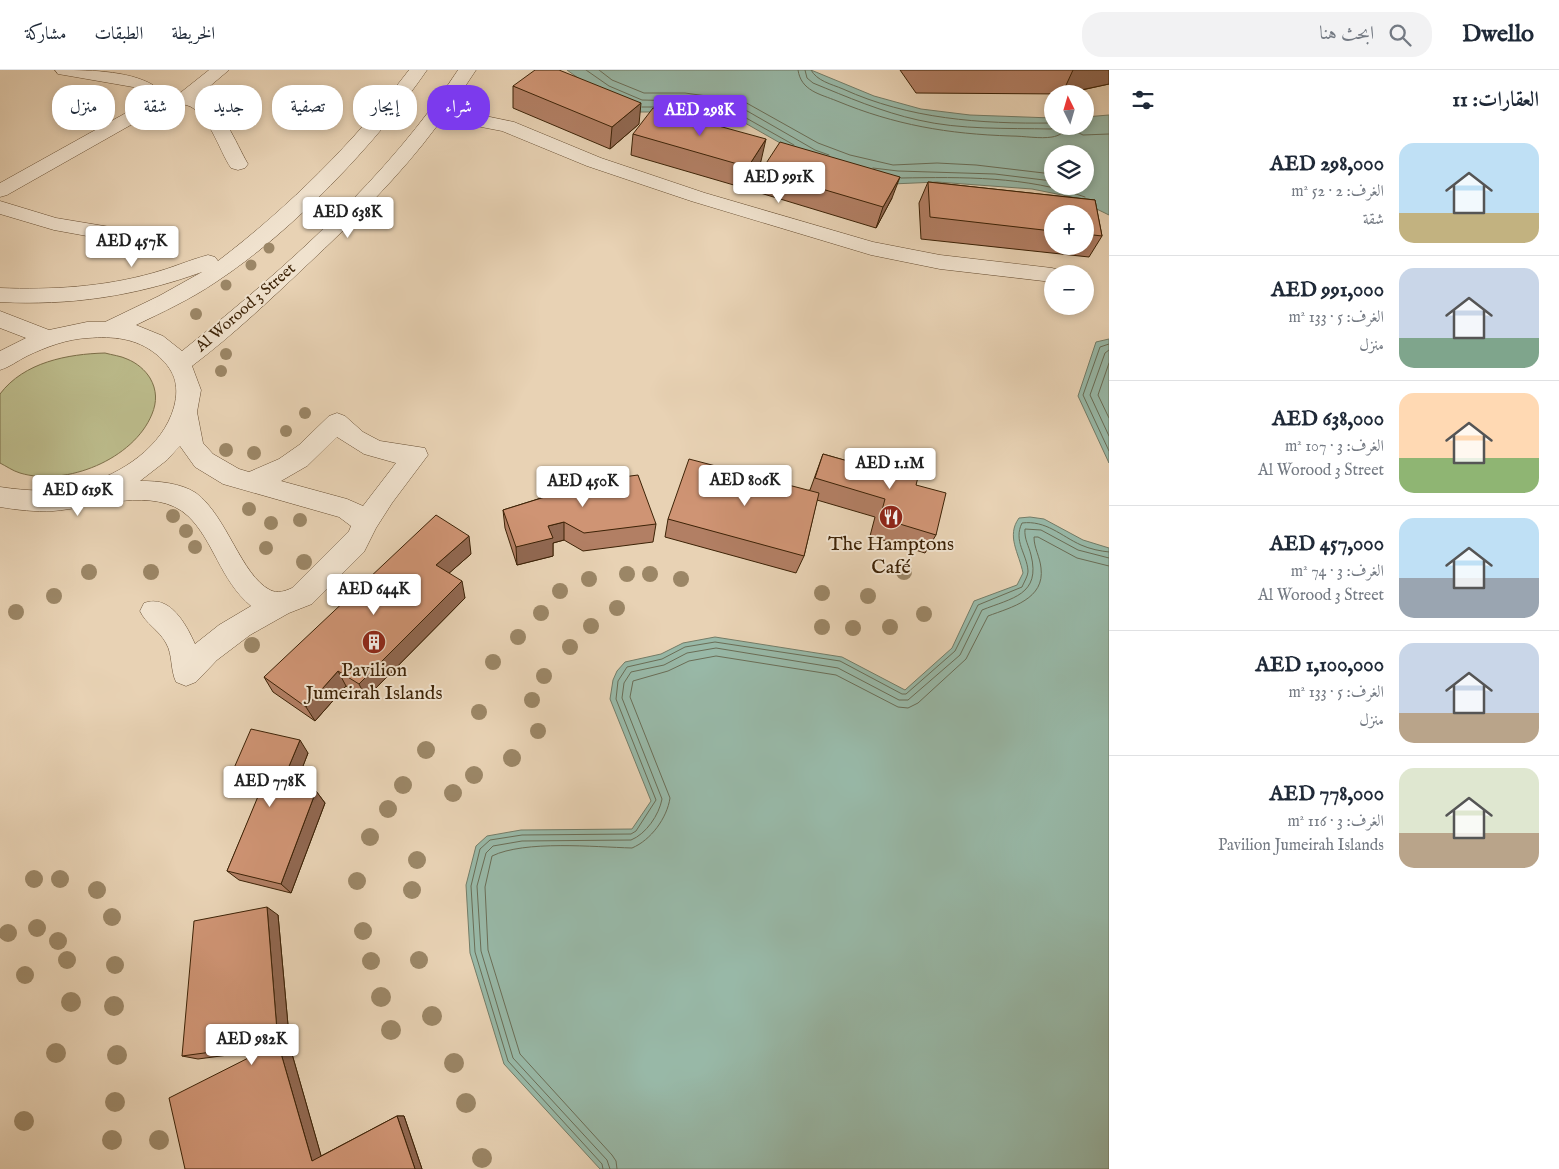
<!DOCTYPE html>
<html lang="ar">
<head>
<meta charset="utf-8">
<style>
	:root { --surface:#fff; --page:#f2f2f3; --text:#1f2937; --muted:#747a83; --line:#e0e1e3; --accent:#7c3aed }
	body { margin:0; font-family:"IM FELL English",Amiri,serif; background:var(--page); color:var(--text); direction:rtl; height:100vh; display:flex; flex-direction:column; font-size:19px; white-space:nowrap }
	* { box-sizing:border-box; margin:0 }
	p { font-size:16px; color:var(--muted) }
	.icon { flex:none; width:28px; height:28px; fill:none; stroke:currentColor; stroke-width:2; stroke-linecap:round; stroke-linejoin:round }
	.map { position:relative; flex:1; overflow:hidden; direction:ltr }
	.details { display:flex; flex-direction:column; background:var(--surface); width:450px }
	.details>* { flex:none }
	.hud { position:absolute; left:15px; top:15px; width:475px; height:45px; direction:rtl; display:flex; gap:10px }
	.needle { width:32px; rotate:355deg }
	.tools { position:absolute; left:1044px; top:15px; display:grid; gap:10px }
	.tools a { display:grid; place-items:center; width:50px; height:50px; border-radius:50%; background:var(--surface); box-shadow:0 2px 8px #0003; font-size:25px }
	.price { position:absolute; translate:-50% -42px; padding:0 11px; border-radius:5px; background:#fff; color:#222; font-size:16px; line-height:32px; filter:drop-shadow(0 1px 2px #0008) }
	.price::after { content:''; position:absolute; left:50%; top:30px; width:15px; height:11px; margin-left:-8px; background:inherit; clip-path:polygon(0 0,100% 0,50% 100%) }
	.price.on { background:var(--accent); color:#fff }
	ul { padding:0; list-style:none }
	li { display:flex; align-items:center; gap:15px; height:125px; padding:0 20px }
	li+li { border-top:1px solid var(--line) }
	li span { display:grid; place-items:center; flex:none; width:140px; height:100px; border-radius:15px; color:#555 }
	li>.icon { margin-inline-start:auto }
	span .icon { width:60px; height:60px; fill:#fffc; stroke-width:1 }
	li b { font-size:21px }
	h2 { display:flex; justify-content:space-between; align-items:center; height:60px; padding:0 20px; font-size:21px }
	.tag { padding:0 18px; border-radius:20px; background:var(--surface); box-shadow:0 2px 8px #0003; font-size:18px; line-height:45px }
	.tag.on { background:var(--accent); color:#fff }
	header { display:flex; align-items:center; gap:30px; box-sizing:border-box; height:70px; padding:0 25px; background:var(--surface); border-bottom:1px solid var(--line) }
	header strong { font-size:24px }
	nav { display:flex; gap:28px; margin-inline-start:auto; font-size:18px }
	.search { width:350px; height:45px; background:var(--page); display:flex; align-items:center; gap:12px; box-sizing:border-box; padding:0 18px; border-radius:20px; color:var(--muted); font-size:19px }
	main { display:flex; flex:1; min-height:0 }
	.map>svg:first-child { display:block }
	.green { fill:#bbba8a; stroke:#7c6e48 }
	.water { fill:#98b8a7; stroke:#737c67; fill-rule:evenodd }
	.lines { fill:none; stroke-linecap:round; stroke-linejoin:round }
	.shore { stroke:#6a6d56; stroke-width:1 }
	.minor-casing { stroke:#674e32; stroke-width:1 }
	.minor { fill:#f0e2ce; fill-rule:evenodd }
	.tree { fill:#9b8666 }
	.wall { fill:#b27f64; stroke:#3c2206; fill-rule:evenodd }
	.shaded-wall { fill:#916851; stroke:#3c2206 }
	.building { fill:#cf9474; stroke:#3c2206 }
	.labels { text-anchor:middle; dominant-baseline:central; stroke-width:4; stroke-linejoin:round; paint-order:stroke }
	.far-street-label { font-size:16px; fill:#3c2206; stroke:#f0e2ce }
	.poi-label { font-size:20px; fill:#3c2206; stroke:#f0e2ce }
</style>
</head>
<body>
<header>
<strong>Dwello</strong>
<div class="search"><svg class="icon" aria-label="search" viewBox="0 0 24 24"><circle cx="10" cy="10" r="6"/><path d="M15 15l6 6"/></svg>ابحث هنا</div>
<nav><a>الخريطة</a><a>الطبقات</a><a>مشاركة</a></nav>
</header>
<main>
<section class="details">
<h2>العقارات: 11<svg class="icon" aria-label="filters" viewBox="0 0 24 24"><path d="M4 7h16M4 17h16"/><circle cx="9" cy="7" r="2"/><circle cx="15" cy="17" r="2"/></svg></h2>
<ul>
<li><span style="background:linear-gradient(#bfe0f5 70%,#c2b280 0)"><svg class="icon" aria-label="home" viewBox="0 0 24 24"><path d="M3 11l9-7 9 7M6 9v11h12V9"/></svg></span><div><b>AED 298,000</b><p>الغرف: 2 · 52 m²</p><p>شقة</p></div></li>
<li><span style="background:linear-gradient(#c9d6e8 70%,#7fa58c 0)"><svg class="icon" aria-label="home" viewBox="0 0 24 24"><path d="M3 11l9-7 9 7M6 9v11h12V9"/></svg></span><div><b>AED 991,000</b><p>الغرف: 5 · 133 m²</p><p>منزل</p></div></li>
<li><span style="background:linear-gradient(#ffd9b3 65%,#8fb573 0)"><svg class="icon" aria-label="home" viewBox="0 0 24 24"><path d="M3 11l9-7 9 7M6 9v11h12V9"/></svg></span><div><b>AED 638,000</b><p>الغرف: 3 · 107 m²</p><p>Al Worood 3 Street</p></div></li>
<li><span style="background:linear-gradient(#bfe0f5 60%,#9aa5b1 0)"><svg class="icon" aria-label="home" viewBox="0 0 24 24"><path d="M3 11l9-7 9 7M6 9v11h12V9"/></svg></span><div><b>AED 457,000</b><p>الغرف: 3 · 74 m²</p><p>Al Worood 3 Street</p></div></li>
<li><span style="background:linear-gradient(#c9d6e8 70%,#b9a48a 0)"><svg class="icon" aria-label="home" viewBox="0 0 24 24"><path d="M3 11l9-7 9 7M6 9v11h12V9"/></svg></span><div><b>AED 1,100,000</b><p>الغرف: 5 · 133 m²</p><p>منزل</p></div></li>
<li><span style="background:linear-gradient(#dfe7d0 65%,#b9a48a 0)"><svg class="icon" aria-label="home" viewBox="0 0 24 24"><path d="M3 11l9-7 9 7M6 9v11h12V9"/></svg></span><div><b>AED 778,000</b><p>الغرف: 3 · 116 m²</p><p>Pavilion Jumeirah Islands</p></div></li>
</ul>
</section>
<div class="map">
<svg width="1109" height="1099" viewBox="0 0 1109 1099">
	<rect width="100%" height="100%" fill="#e8d2b4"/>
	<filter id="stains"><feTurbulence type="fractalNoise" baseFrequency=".004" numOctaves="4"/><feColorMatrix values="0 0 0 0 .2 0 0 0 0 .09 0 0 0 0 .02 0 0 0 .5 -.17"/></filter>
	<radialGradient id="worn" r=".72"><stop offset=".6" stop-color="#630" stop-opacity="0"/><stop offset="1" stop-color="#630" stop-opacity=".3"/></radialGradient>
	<path class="green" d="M105,283C112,285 121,286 127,289C137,293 145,300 150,308C157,320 157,332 152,344C134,389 66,417 20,403C13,401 6,396 0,393V324C24,292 68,284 105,283Z"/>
	<g class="water">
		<path d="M567,0H811L874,26L921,39L970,45L1052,48V56H1085V47L1109,45V145L1072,127L1032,119L937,112L892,114L810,90L738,49L684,42H640L603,26ZM1052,84H1085V116H1052Z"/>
		<path d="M1109,269V393L1078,326L1096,272Z"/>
		<path d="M1030,447L1044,449L1083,470L1109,478V1099H600L504,994L470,883L466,815L476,776L487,766L521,760L632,759L651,731L610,629L613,610L617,601L625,592L661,584L683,573L715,567L842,587L905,620L952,578L974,531L1017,515L1023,503C1019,483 1006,466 1019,448Z"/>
	</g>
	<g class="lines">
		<g class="shore">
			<path d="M586,0L609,16L642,30L685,31L742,38L815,80L829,85"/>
			<path d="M599,0L612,10L644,23H685L743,31L818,73L850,85L893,95L937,93L976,95L1052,104"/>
			<path d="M798,0C801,21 820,24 837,31C895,55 948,64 1011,66C1024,66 1040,69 1052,67C1059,66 1064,62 1069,58L1083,65L1109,64"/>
			<path d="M805,0L807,8L813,13C847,27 882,42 918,50C961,60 1007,58 1051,59L1059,56"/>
			<path d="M811,0C817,11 831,14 843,19C909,49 980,54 1052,53"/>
			<path d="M642,37H684L739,44L794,75"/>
			<path d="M873,98L898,101L995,104L1052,111"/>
			<path d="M901,108C963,107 1026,106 1085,127"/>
			<path d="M1109,274L1100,277L1083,325L1109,381"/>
			<path d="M1109,280L1105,283L1090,325L1109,366"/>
			<path d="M1109,293L1098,325L1109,348"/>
			<path d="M603,1099L602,1094L508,991L475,882L471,816L480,779L490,770L522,765L631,764L636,761L656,730L616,629L618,611L627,597L662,589L685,577L715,572L840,591L902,624H906L955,581L978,535L1022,517C1024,512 1028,506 1028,501C1027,484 1013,471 1022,453C1046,450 1061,466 1081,475C1090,479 1100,481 1109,482"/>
			<path d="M610,1099L607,1090L513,988L481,881L477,816L486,783L493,776L522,771L631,770C646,764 659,745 662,729L622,628L624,613L631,602L664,595L687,583L716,578L838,598L899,630H908L960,585L982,540C1012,528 1041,525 1031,485C1029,476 1024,469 1025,459L1041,460L1078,480L1109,488"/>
			<path d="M617,1099L616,1091L612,1085L520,984L488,880L485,817L492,786C525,770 594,777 632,778C651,770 667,748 670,728L630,627L633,611L668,601L689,591L716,586L836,605L898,637L908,638L918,633L966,589L988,546C1012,537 1045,529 1041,498C1040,487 1034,478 1034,467H1038L1077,488L1109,496"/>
		</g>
		<g class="minor-casing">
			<g id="minor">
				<path d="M55,0C85,0 128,0 153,15L156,23H180L209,0H229L197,27C223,36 235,72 248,94L245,98L238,100L231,98C219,81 208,40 186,35C176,32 164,33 154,33L149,41L136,52L7,125L0,127V113L124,44C132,37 140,33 138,21L133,17L64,5L58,4Z"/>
				<path d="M409,0H427C376,74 291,163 216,212C191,229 163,242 136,255L163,266L182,281L187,277C287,197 388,107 458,0H476L446,45L471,43L514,52L601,88L705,123L873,172L940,185L1052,198L1059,200L1062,204H1052V212L940,199L871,185L691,131L587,96L502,61L471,55L437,56C399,107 353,152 307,195C270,230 233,265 192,296L201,320L197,342L203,373L213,384L239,399L249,402L279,389L299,375L329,346L337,343L345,346L363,362L380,371L425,378L428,385L392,433L376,458L364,482L312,534L289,543L250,565L217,590L196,612L186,616L176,612C170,599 173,585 166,573C159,560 146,554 140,541L144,533C170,524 186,554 195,574L219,555L251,536C220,510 214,471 188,446C155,415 93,438 53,441C35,442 18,440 0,437V417C28,421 55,423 83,415C121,404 163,377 174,337C180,314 174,299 156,284C136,268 113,266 88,268C67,269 46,277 27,286C17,291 10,297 0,300V281L26,268L0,258V241L49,260L87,252H105L159,226L202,202C136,226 69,236 0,232V218C52,220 103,217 153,203C172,198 189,190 208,185L215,187L218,191C290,136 354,72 409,0ZM337,367L364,384L396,393L363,436L347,429L281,411L307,396ZM180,376L195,397L223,414L339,447L351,456L349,461L292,518C285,521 278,524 270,520C241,505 227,446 196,423C181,413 158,411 140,411L167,390Z"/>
				<path d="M0,131L56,148L116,158L119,163L116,168L109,170L54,160L0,144Z"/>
			</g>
		</g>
		<use href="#minor" class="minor"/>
	</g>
	<g class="tree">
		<circle cx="269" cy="178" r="5.5"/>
		<circle cx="251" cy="195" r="5.5"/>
		<circle cx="226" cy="215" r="5.5"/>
		<circle cx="196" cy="244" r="6"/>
		<circle cx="226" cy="284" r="6"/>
		<circle cx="221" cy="301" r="6"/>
		<circle cx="305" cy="343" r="6"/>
		<circle cx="286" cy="361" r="6"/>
		<circle cx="226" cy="380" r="7"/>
		<circle cx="254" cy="383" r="7"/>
		<circle cx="249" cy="439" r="7"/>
		<circle cx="173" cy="446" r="7"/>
		<circle cx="300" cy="450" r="7"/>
		<circle cx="271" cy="453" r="7"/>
		<circle cx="186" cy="461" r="7"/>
		<circle cx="195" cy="477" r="7"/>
		<circle cx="266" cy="478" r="7"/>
		<circle cx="304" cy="492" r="8"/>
		<circle cx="89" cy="502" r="8"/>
		<circle cx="151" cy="502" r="8"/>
		<circle cx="904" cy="502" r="8"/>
		<circle cx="627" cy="504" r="8"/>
		<circle cx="650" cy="504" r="8"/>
		<circle cx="589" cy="509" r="8"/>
		<circle cx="681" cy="509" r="8"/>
		<circle cx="560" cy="521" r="8"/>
		<circle cx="822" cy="523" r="8"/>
		<circle cx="54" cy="526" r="8"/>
		<circle cx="868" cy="526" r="8"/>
		<circle cx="617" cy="538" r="8"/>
		<circle cx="16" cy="542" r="8"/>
		<circle cx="541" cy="543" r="8"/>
		<circle cx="924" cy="544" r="8"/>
		<circle cx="591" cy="556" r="8"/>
		<circle cx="822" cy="557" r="8"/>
		<circle cx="890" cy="557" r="8"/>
		<circle cx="853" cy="558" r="8"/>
		<circle cx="518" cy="567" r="8"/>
		<circle cx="252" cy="575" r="8"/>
		<circle cx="570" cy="577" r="8"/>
		<circle cx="493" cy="592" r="8"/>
		<circle cx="544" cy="606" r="8"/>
		<circle cx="532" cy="630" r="8"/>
		<circle cx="479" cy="642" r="8"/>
		<circle cx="538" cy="661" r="8"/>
		<circle cx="426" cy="680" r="9"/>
		<circle cx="512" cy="688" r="9"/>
		<circle cx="474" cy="705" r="9"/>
		<circle cx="403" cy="715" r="9"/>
		<circle cx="453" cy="723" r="9"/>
		<circle cx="388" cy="739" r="9"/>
		<circle cx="370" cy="767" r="9"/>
		<circle cx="417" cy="790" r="9"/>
		<circle cx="34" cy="809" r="9"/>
		<circle cx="60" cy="809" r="9"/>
		<circle cx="357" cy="811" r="9"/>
		<circle cx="97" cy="820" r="9"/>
		<circle cx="412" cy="820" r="9"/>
		<circle cx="112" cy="847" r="9"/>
		<circle cx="37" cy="858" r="9"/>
		<circle cx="363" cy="861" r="9"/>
		<circle cx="8" cy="863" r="9"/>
		<circle cx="58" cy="871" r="9"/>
		<circle cx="67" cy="890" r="9"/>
		<circle cx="419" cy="890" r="9"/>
		<circle cx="371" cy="891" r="9"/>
		<circle cx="115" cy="895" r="9"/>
		<circle cx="25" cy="905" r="9"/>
		<circle cx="381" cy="927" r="10"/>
		<circle cx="71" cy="932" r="10"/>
		<circle cx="114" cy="936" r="10"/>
		<circle cx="432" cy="946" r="10"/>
		<circle cx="391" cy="960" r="10"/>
		<circle cx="56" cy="983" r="10"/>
		<circle cx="117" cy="985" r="10"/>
		<circle cx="454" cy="993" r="10"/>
		<circle cx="115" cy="1032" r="10"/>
		<circle cx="466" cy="1033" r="10"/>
		<circle cx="24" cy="1051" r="10"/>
		<circle cx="112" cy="1070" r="10"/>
		<circle cx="159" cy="1070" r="10"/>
		<circle cx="482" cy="1088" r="10"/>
	</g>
	<g class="wall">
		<path d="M900,0H1109V14L1064,24L916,23Z"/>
		<path d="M513,16L639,54L610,79L513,38Z"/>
		<path d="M633,64L761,91L744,118L631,85Z"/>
		<path d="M761,101L892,128L876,158L757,122Z"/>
		<path d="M928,112L1095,130L1102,166L1089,187L921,169L919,133ZM1052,144H1085V176H1052Z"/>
		<path d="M823,384L886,402L895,385L916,415L936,465L925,483L870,466L875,447L817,430L804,486L796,503L665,467L668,449L810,420Z"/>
		<path d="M574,397L656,454L653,472L583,481L564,470L553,473V486L517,495L505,458L503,440L573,418Z"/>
		<path d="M471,484L449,503L465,528L366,628L346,616L315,651L273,622L264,607Z"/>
		<path d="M308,683L295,716L316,721L325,733L291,823L239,810L227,801L261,721L242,717L231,705Z"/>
		<path d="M278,845L290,977L321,1086L397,1046H404L422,1099H185L266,980L198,989L182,986Z"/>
	</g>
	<g class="shaded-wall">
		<path d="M1073,0H1109V14L1062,24Z"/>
		<path d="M641,33L639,54L610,79L612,57Z"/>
		<path d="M766,69L761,91L744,118L748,97Z"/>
		<path d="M900,107L892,128L876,158L883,137Z"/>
		<path d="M564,452V470L553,473V486L517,495L516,477L548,456Z"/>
		<path d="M469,466L471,484L439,512L436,495Z"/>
		<path d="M462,511L465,528L366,628L359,614Z"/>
		<path d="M338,601L346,616L315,651L306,637Z"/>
		<path d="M300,670L308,683L292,725L282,713Z"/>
		<path d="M316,721L325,733L291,823L281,814Z"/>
		<path d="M267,837L278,845L290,977L322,1089L312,1091L278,973Z"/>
		<path d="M397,1046H404L422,1099H415Z"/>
	</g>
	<g class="building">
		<path d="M535,0H559L641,33L612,57L513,16Z"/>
		<path d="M653,38L766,69L748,97L633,64Z"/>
		<path d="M780,72L900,107L883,137L761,101Z"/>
		<path d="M928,112L1095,130L1102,166L1085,164V144H1052V161L930,147Z"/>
		<path d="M823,384L890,403L895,385L922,392L916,415L946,423L936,465L880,448L885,429L815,408Z"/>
		<path d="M689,389L819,423L804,486L668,449Z"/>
		<path d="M574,397H594L608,409L638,405L656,454L584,463L564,452L548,456L553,468L516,477L503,440L577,417Z"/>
		<path d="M436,445L469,466L436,495L462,511L359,614L338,601L306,637L264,607Z"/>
		<path d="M251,659L300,670L282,713L316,721L281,814L227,801L264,712L231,705Z"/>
		<path d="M267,837L278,973L312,1091L397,1046L415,1099H185L169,1028L278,973L182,986L194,851Z"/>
	</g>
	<defs>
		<g id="restaurant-disc" transform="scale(1.25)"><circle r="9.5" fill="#8f2418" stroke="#f0e2ce"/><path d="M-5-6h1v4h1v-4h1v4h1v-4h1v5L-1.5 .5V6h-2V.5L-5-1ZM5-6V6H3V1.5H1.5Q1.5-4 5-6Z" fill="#fff"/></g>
		<g id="building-disc" transform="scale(1.25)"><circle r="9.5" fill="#8f2418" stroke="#f0e2ce"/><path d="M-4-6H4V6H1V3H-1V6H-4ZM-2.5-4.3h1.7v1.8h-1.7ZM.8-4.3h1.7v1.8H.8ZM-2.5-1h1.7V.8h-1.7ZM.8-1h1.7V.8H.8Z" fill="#fff"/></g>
	</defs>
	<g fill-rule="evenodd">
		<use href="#restaurant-disc" x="891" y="447"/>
		<use href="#building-disc" x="374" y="572"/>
	</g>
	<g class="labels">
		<g class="far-street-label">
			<text transform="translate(246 238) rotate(-41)">Al Worood 3 Street</text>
		</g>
		<g class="poi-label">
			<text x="891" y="474">The Hamptons<tspan x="891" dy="23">Café</tspan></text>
			<text x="374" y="600">Pavilion<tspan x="374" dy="23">Jumeirah Islands</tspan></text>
		</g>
	</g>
	<rect width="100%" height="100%" filter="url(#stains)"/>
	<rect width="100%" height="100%" fill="url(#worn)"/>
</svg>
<div class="tools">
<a><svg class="needle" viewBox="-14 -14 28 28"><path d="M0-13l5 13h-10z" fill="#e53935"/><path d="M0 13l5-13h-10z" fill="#747a83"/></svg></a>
<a><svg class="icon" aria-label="layers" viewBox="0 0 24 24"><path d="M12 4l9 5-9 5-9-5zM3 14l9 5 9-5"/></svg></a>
<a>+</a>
<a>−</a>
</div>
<b class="price on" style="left:700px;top:67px">AED 298K</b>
<b class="price" style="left:779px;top:134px">AED 991K</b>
<b class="price" style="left:348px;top:169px">AED 638K</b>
<b class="price" style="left:132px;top:198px">AED 457K</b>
<b class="price" style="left:890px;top:420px">AED 1.1M</b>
<b class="price" style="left:745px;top:437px">AED 806K</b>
<b class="price" style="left:583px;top:438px">AED 450K</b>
<b class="price" style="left:78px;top:447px">AED 619K</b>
<b class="price" style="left:374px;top:546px">AED 644K</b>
<b class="price" style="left:270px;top:738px">AED 778K</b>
<b class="price" style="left:252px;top:996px">AED 982K</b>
<div class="hud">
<a class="tag on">شراء</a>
<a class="tag">إيجار</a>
<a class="tag">تصفية</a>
<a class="tag">جديد</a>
<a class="tag">شقة</a>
<a class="tag">منزل</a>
</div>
</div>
</main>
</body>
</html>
